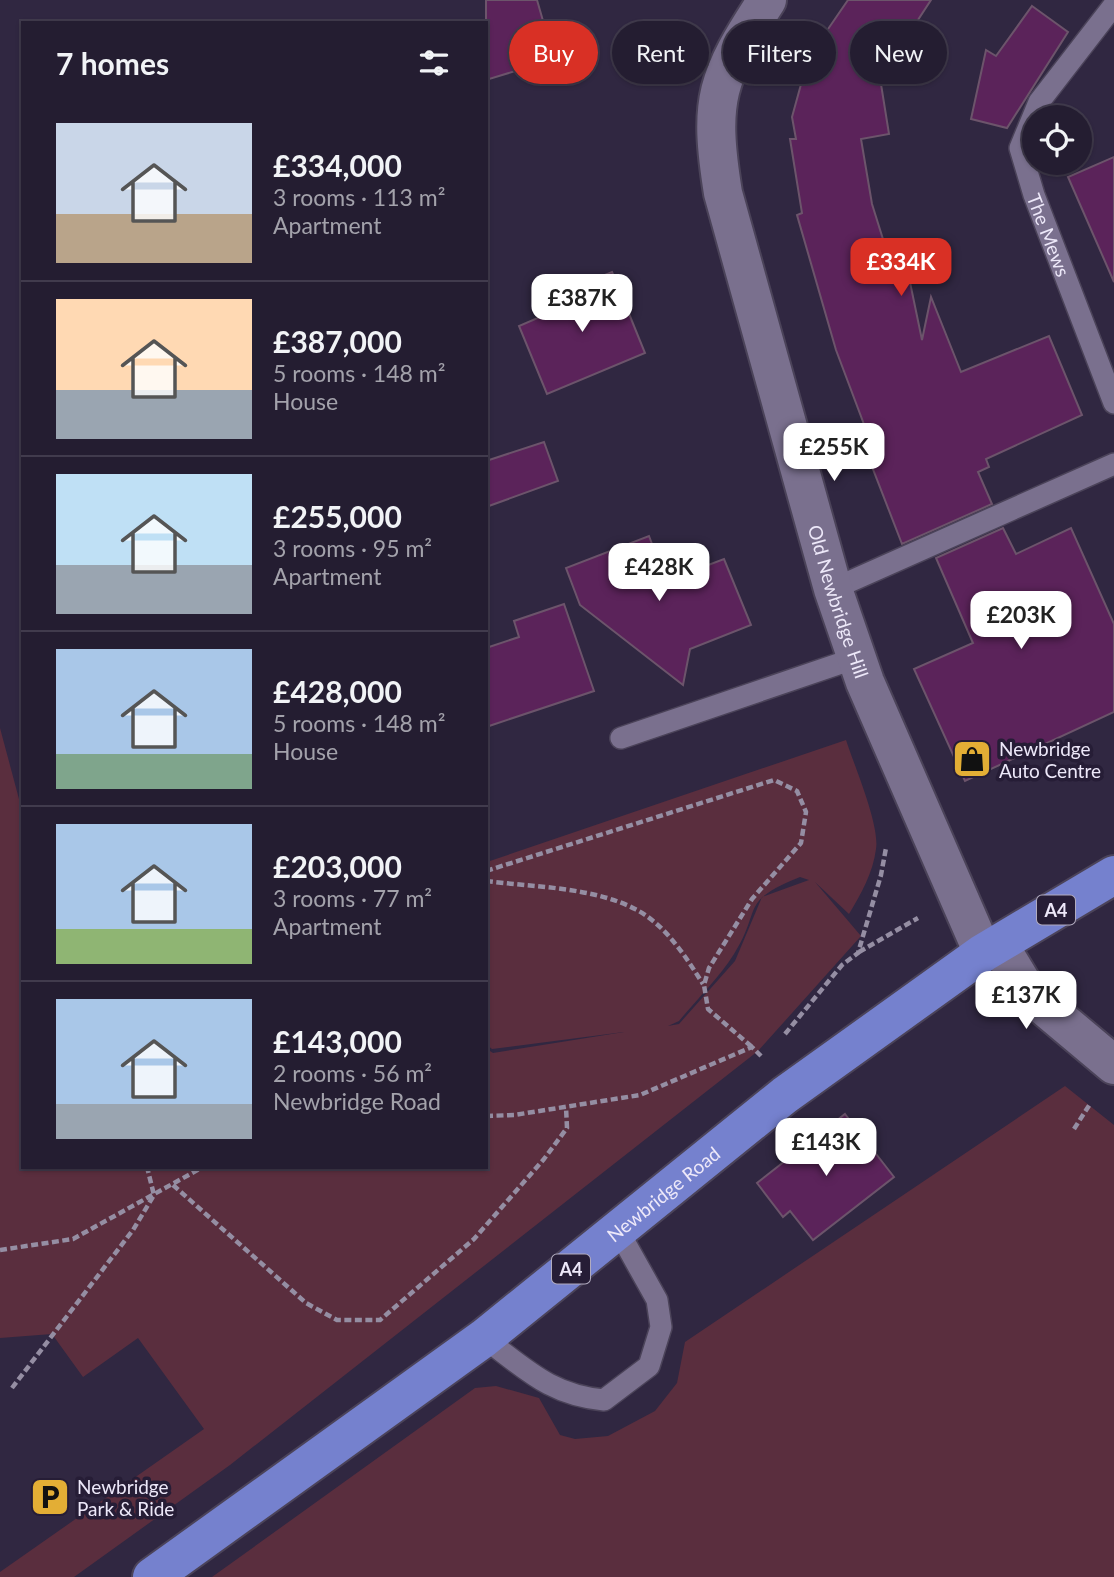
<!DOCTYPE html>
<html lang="en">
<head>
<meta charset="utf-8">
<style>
	:root { --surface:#241d31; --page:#302a3d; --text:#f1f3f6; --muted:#a3a2ab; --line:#413b4d; --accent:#d93025 }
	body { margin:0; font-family:Lato,sans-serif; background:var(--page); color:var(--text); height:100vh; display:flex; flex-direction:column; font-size:26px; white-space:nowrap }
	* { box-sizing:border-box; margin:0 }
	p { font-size:23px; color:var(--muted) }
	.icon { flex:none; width:38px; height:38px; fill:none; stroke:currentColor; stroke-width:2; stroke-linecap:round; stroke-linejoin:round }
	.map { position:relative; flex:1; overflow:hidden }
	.drawer { position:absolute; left:21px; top:21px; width:467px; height:1148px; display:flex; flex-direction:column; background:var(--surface); border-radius:0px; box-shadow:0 2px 5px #0004,0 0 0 2px var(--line) }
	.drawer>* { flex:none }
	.hud { position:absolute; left:509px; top:21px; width:499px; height:63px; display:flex; gap:14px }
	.tools { position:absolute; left:1022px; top:105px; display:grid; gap:14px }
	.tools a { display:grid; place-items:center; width:70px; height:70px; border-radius:50%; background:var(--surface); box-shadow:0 2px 5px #0004,0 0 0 2px var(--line); font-size:35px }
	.price { position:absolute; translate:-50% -60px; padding:0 16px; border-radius:14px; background:#fff; color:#222; font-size:23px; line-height:46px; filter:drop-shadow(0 2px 4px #0008) }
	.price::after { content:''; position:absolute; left:50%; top:42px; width:21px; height:16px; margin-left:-10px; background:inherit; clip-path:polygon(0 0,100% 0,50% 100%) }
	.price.on { background:var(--accent); color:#fff }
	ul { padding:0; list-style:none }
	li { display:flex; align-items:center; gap:21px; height:175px; padding:0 35px }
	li+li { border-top:2px solid var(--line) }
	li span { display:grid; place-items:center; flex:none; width:196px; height:140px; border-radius:0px; color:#555 }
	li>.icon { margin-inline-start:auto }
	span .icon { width:84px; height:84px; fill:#fffc; stroke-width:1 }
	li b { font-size:30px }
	h2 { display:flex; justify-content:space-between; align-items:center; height:84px; padding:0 35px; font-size:30px }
	.chip { padding:0 24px; border-radius:32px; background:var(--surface); box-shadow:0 2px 5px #0004,0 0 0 2px var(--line); font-size:24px; line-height:63px }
	.chip.on { background:var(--accent); color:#fff }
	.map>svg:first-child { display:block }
	.green { fill:#5a2e3e; fill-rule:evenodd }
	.building { fill:#5b235a; stroke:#6c546b; stroke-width:2 }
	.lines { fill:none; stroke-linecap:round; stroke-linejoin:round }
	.lane-casing { stroke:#4b4359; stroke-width:24 }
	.street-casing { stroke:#4b4359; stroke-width:42 }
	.primary-casing { stroke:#4b4359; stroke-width:42 }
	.path { stroke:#958ea3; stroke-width:4.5; stroke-dasharray:7 3.5; stroke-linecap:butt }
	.lane { stroke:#7a708e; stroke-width:21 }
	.street { stroke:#7a708e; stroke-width:38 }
	.primary { stroke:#7581ce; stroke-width:38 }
	.labels { text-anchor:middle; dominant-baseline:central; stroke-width:7; stroke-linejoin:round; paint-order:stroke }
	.shield { fill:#261d36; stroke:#b1abbe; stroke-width:2 }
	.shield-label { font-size:18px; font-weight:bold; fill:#ede8f9 }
	.street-label { font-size:19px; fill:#ede8f9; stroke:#261d36 }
	.poi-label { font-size:19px; fill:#ede8f9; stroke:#261d36; text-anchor:start }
</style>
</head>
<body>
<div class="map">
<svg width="1114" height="1577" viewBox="0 0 1114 1577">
	<rect width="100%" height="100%" fill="#302741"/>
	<g class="green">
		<path d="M0,728L23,814V1167H486L487,1049L493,1053L624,1032L492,1049L487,1045V862L846,740C854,765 880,825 876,849C873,873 861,894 849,914L815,882L861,936L758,1051L230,1465L74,1577H0V1572L204,1429L138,1338L83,1377L52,1334L0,1338ZM800,877L809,880L762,897L735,961L679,1024L668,1026L679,1021C697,999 719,978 734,954C763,908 738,902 800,877Z"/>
		<path d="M1065,1086L1114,1125V1577H212L475,1388L496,1386L539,1398L560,1435L575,1439L608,1436L655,1411L677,1383L685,1342Z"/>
	</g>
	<g class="building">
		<path d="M486,0H537L554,59L486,80Z"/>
		<path d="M848,0H931L880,78L889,134L861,139L872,204L892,268L906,263L922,340L931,297L961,372L1049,336L1082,415L986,459L989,467L978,472L992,504L902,544L864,446L871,443L836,350L797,215L802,213L790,139H796L792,117L816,30L826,32Z"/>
		<path d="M1032,6L1068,32L1007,128L971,119L986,50L996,56Z"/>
		<path d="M1114,157V282L1068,177Z"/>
		<path d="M612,272L645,353L547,394L519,326L554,311L548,298Z"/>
		<path d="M544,442L558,481L486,507V461Z"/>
		<path d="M1003,528L1016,554L1071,528L1114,624V712L965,781L914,669L973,643L936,558Z"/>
		<path d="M649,536L666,581L724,559L751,625L690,649L683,685L580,605L566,568Z"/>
		<path d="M564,604L594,691L486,727V648L519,637L514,621Z"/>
		<path d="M845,1114L894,1177L813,1240L790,1211L783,1217L757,1183Z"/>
	</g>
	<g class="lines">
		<g class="lane-casing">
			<g id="lane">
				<path id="s1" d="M1114,5L1039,102L1020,148L1034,195L1114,403"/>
				<path d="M833,589L1114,464"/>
				<path d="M621,738L856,658"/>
				<path d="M484,1338C526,1369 550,1395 604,1400L649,1366L661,1327L657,1300L619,1232"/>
			</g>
		</g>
		<g class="street-casing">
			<g id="street">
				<path id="s2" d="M767,0C716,78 708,99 723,193L833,589L865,682L983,953"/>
				<path d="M999,945L1022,983L1046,1008L1114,1065"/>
			</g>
		</g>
		<g class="primary-casing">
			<g id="primary">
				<path id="s3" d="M152,1577L484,1338L785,1095L983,953L1114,875"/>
			</g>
		</g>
		<g class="path">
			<path d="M486,871L774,780L797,791L806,812L801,843L752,899L709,968L704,985L708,1009L752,1047"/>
			<path d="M486,881C533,887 593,887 635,909C665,924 686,957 703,984"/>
			<path d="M859,952L918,918"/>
			<path d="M785,1034L842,965L858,953L881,875L886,848"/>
			<path d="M486,1116L514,1115L640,1095L752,1047L761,1056"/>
			<path d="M1074,1129L1090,1104"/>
			<path d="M173,1185L306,1303L337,1320H380L474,1239L544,1159L567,1128L566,1107"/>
			<path d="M0,1250L73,1239L203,1167"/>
			<path d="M12,1388L133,1230L154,1195L147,1167"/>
		</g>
		<use href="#lane" class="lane"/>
		<use href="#street" class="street"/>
		<use href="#primary" class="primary"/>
	</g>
	<defs>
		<g id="shop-square" transform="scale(2.0125)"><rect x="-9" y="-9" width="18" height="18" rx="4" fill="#e3ae35" stroke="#261d36"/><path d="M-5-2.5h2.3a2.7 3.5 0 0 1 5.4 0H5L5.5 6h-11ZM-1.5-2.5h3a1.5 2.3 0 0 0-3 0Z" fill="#111"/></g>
		<g id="parking-square" transform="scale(2.0125)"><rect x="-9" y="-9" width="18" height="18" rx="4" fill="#e3ae35" stroke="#261d36"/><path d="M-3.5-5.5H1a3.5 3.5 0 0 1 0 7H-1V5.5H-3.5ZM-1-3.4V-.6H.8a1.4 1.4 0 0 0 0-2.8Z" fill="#111"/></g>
	</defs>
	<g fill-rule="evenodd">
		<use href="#shop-square" x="972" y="759"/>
		<use href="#parking-square" x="50" y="1497"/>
	</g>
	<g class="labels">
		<g class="shield">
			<rect x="1037" y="895.5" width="38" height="29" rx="5"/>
			<rect x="552" y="1254.5" width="38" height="29" rx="5"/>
		</g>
		<g class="shield-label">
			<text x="1056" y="910">A4</text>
			<text x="571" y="1269">A4</text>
		</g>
		<g class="street-label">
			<text stroke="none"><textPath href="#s1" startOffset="264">The Mews</textPath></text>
			<text stroke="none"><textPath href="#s2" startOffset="630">Old Newbridge Hill</textPath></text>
			<text stroke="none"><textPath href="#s3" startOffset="639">Newbridge Road</textPath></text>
		</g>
		<g class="poi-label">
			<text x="999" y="748">Newbridge<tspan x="999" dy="22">Auto Centre</tspan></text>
			<text x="77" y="1486">Newbridge<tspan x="77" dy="22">Park &amp; Ride</tspan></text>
		</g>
	</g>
</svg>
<div class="tools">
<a><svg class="icon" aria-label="locate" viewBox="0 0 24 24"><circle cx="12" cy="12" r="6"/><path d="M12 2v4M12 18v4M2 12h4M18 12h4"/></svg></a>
</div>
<b class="price on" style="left:901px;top:298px">£334K</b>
<b class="price" style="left:582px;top:334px">£387K</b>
<b class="price" style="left:834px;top:483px">£255K</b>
<b class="price" style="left:659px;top:603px">£428K</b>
<b class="price" style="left:1021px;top:651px">£203K</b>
<b class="price" style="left:1026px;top:1031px">£137K</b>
<b class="price" style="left:826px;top:1178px">£143K</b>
<div class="hud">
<a class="chip on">Buy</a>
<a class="chip">Rent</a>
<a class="chip">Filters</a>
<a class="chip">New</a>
</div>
<section class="drawer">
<h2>7 homes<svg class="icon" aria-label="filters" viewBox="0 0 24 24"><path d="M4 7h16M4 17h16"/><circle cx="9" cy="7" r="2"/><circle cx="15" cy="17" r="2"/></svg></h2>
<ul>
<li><span style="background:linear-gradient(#c9d6e8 65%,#b9a48a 0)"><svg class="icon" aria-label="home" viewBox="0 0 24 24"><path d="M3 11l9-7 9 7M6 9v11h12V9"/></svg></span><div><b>£334,000</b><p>3 rooms · 113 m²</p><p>Apartment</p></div></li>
<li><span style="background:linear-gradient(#ffd9b3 65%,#9aa5b1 0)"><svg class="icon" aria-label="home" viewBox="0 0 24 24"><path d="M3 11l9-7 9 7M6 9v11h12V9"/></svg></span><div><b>£387,000</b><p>5 rooms · 148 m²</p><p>House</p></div></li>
<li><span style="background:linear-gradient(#bfe0f5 65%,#9aa5b1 0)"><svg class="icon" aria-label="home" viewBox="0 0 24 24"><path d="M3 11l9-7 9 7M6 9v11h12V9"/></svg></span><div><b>£255,000</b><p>3 rooms · 95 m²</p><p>Apartment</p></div></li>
<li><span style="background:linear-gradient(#a9c7e8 75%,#7fa58c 0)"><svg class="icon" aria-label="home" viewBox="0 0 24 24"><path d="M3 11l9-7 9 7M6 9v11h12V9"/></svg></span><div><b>£428,000</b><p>5 rooms · 148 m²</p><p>House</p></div></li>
<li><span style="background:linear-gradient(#a9c7e8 75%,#8fb573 0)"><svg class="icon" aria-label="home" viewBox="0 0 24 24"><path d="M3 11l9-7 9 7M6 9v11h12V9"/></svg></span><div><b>£203,000</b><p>3 rooms · 77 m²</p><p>Apartment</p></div></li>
<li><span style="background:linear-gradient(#a9c7e8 75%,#9aa5b1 0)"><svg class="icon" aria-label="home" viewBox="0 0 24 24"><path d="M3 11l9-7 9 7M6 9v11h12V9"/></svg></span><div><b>£143,000</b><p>2 rooms · 56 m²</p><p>Newbridge Road</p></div></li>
</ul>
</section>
</div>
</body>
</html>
